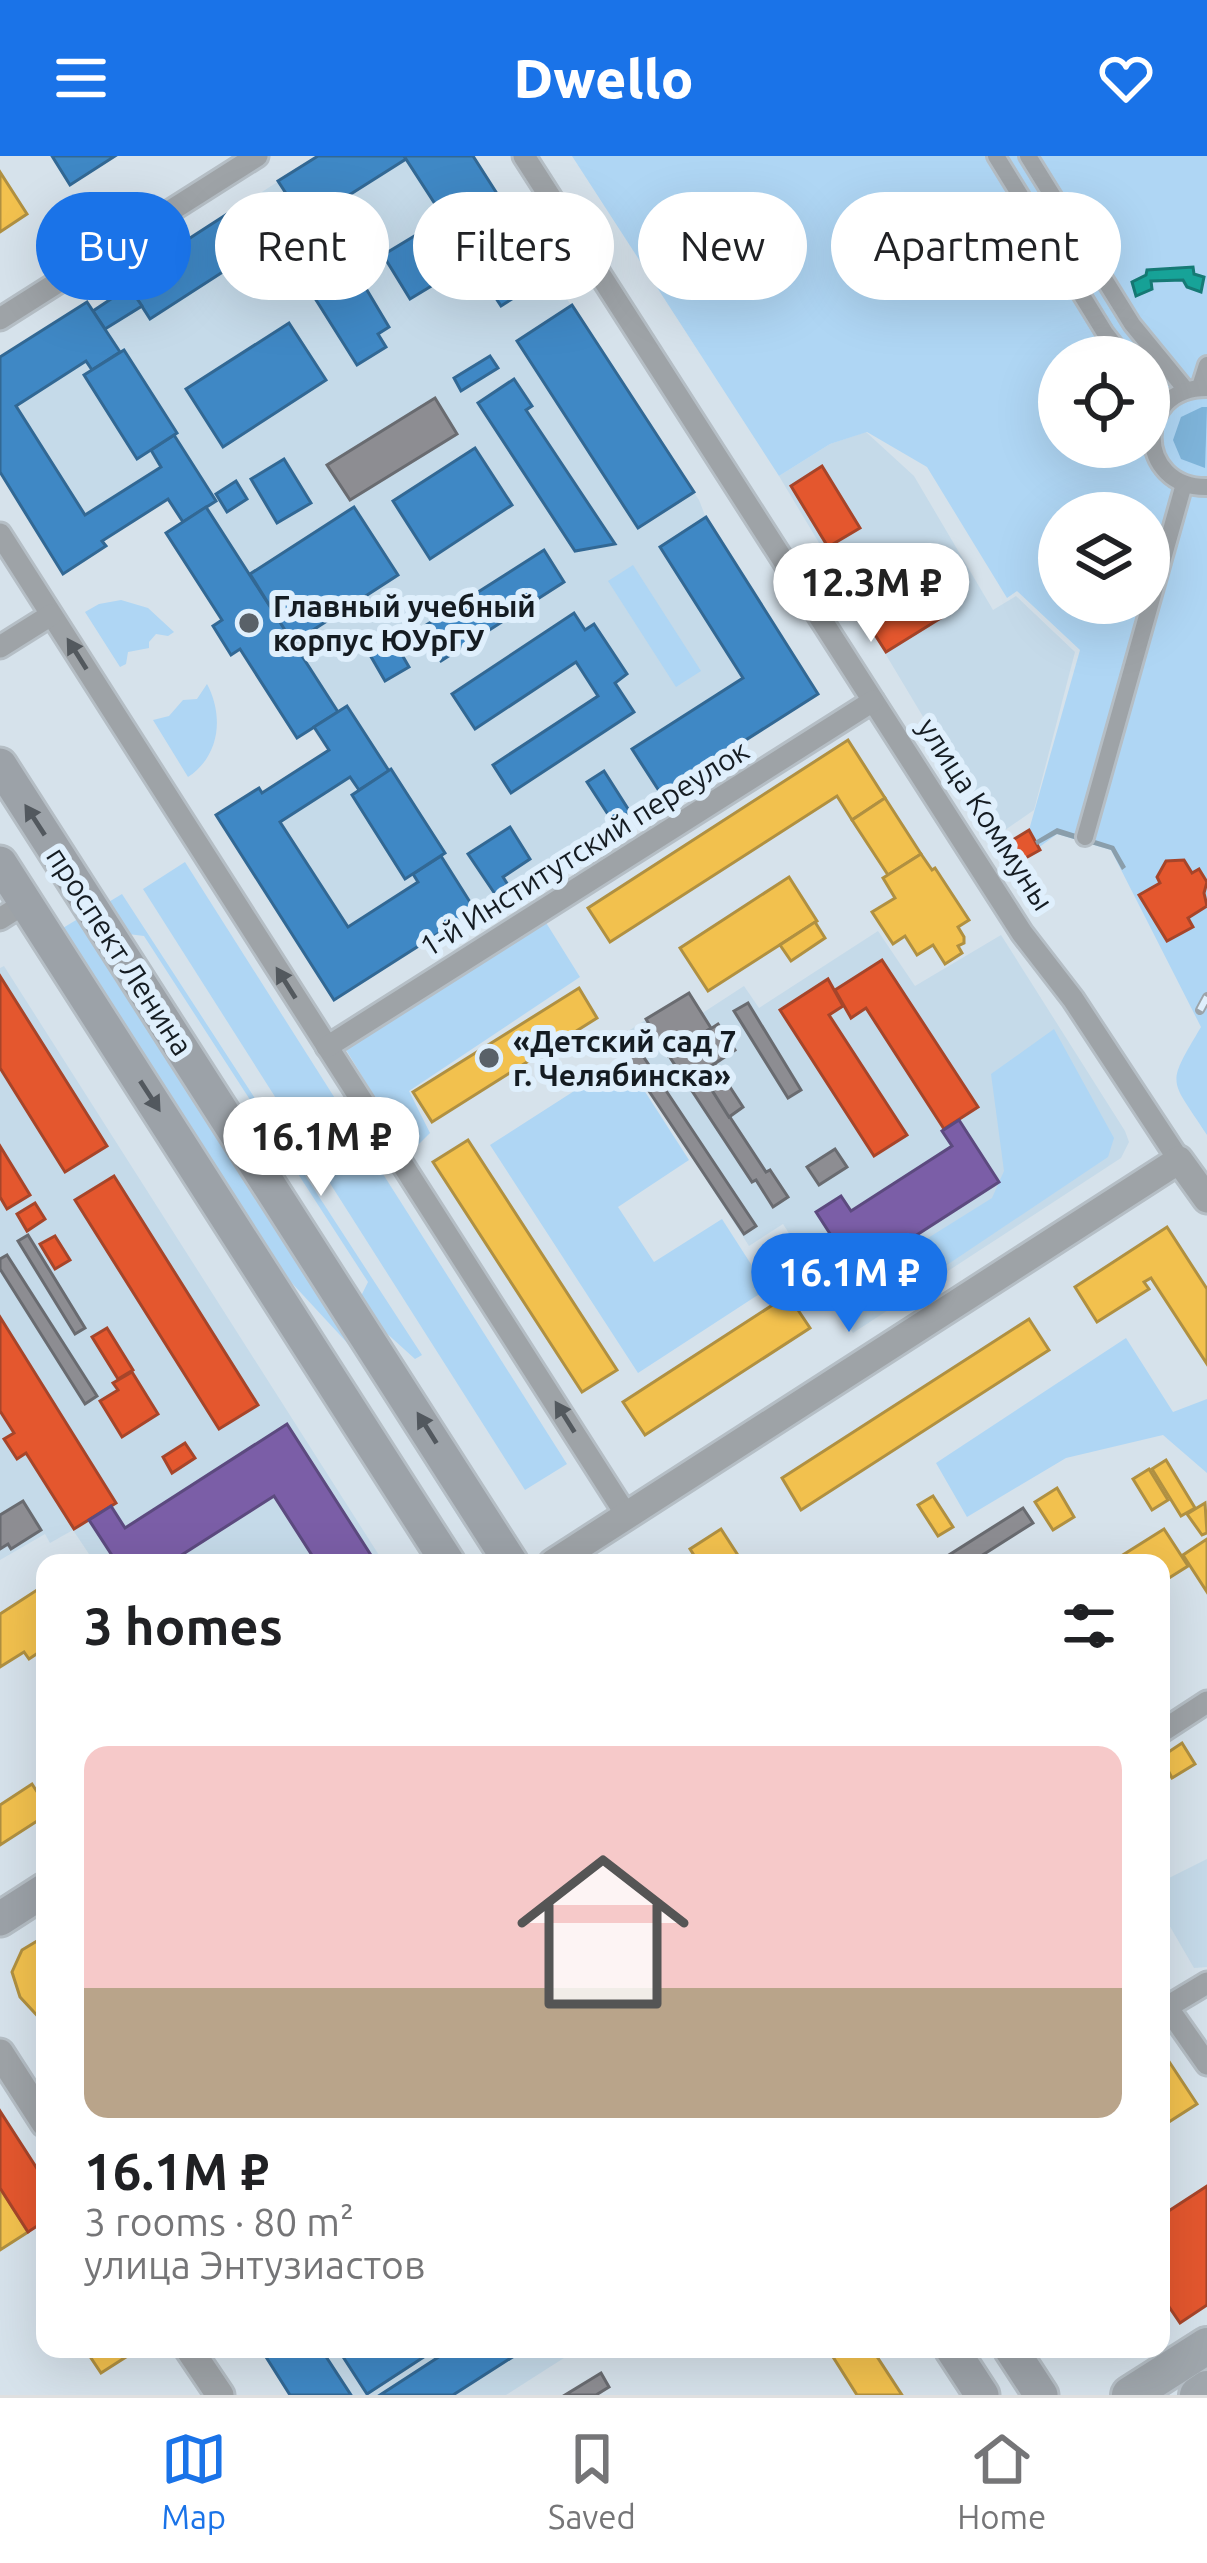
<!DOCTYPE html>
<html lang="en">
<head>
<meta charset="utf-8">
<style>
	:root { --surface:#fff; --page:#f6f6f6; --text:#202124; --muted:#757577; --line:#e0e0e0; --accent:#1a73e8 }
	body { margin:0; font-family:Ubuntu,sans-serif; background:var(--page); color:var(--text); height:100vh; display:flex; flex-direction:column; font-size:45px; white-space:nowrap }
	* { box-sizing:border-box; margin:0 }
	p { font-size:39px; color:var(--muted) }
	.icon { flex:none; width:66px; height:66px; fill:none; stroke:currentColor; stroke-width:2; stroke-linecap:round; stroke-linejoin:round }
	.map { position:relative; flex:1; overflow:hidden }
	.panel { position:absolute; left:36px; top:1398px; width:1134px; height:804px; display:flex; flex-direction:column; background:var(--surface); border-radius:24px; box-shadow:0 12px 48px #0002 }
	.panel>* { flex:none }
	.guide { position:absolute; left:36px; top:36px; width:1137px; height:108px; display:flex; gap:24px }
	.controls { position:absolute; left:1038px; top:180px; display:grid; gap:24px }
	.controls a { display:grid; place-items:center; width:132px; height:132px; border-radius:50%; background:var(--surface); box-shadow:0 12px 48px #0002; font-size:60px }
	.price { position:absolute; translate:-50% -102px; padding:0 27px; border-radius:42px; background:#fff; color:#222; font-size:39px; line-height:78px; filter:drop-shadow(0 3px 6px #0008) }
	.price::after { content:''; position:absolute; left:50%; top:72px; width:36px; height:27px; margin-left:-18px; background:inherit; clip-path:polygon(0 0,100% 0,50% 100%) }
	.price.current { background:var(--accent); color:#fff }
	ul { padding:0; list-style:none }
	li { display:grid; align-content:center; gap:24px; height:636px; padding:0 48px }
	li+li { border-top:3px solid var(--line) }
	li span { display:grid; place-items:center; height:372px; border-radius:24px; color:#555 }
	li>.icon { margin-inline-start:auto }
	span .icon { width:216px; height:216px; fill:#fffc; stroke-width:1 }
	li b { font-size:51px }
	h2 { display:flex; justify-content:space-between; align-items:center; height:144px; padding:0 48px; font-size:51px }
	.chip { padding:0 42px; border-radius:54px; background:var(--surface); box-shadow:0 12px 48px #0002; font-size:42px; line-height:108px }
	.chip.current { background:var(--accent); color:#fff }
	header { display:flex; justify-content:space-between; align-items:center; height:156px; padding:0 48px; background:var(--accent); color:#fff; font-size:54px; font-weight:800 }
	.tabs { display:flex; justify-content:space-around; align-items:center; height:168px; border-top:3px solid var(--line); background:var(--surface); font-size:33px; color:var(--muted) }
	.tabs a { display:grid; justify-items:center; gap:6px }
	.tabs .current { color:var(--accent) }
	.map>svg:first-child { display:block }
	.built { fill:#c5dae9 }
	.green { fill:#afd6f4; fill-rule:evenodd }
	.water { fill:#7eb4da }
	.homes { fill:#f2c14e; stroke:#b09041; stroke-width:3 }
	.shops { fill:#e4572e; stroke:#a6452a; stroke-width:3 }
	.offices { fill:#7b5ea7; stroke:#5c4a7f; stroke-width:3 }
	.schools { fill:#3f88c5; stroke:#326894; stroke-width:3 }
	.public { fill:#17a398; stroke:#167a75; stroke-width:3 }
	.industry { fill:#8d8d92; stroke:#696b70; stroke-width:3 }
	.building { fill:#8a9eab }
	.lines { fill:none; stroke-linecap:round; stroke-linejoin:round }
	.pedestrian-casing { stroke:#b5bec5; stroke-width:22 }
	.minor-casing { stroke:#b5bec5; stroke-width:27 }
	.tertiary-casing { stroke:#b5bec5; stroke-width:33 }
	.secondary-casing { stroke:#b5bec5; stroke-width:39 }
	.primary-casing { stroke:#b5bec5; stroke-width:42 }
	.pedestrian { stroke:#9ea3a7; stroke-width:16 }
	.minor { stroke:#9ea3a7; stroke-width:21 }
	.tertiary { stroke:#9ea3a7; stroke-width:27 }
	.secondary { stroke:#9ca2a8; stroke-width:33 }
	.primary { stroke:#9fa6ac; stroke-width:36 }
	.rail-casing { stroke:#9ca4aa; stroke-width:10 }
	.rail { stroke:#dfeffc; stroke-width:6; stroke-dasharray:18; stroke-linecap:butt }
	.oneway { fill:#53595e }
	.oneway2 { fill:#52585e }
	.poi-dot { fill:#596168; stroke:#dfeffc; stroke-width:4.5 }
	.labels { text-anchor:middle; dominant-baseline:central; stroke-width:12; stroke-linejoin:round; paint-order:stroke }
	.poi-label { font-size:30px; font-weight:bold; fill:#151c22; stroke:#dfeffc; text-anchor:start }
	.street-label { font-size:30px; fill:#151c22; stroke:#dfeffc }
</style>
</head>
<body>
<header><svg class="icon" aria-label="menu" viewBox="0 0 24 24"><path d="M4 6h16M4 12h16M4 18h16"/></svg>Dwello<svg class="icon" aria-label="heart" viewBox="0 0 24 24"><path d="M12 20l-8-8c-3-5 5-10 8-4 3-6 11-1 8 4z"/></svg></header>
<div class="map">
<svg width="1207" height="2239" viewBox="0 0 1207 2239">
	<rect width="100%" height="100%" fill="#d6e2eb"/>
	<g class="built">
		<path d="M318,0H473L699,344L706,362L818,538L334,844L216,659L259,632L263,636L328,594L315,572L297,582L241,494L231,499L213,470L221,464L166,377L183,366L169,343L103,385L106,390L63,418L0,316V201L87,146L94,154L129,132L125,124Z"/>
		<path d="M866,276L914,320L993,454L1016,440L1075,496L1034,654L995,681L779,320L830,288Z"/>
		<path d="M878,775L915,830L1001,779L1125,975L1129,986L1121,1002L853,1177L783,1068L749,1090L616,883L687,837L701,858L744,830L759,852Z"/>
		<path d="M4,810L384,1407H95L73,1374L50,1387L45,1378L0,1404V812Z"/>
		<path d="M1207,1703V1811L1194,1812L1161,1755V1726Z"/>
		<path d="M261,2193H578L506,2239H290Z"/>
	</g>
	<g class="green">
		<path d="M572,0H1207V979C1170,921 1165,932 1201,871L1111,694L1057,678L1022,704L1011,685L1029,674L1080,494L1017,435L1007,442L927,311L867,276L830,288L779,320ZM1059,201H1149V291H1059ZM1059,357H1149V447H1059Z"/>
		<path d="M633,409L701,515L676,531L608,425Z"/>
		<path d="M121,444L148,452L174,476L168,480L156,478L149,486V492L128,496L126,508L120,511L85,456L99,448Z"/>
		<path d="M207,528C224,560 220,600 188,621L153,564L169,560L183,544L197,543Z"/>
		<path d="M185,706L567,1308L525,1334L143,733Z"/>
		<path d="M122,738L422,1199L415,1203L383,1174L361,1140L368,1126L144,780L128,778L107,747Z"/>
		<path d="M81,761L471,1367L465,1371L351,1191L290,1125L63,772Z"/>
		<path d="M545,765L580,821L409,935L430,977L409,998L345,892Z"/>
		<path d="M1054,873L1114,982L1108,1001L917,1129L848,1163L813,1103L825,1092L856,1127L992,1042L1004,1015L991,918Z"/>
		<path d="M624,903L689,1004L618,1051L654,1106L722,1063L767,1133L638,1217L490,989Z"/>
		<path d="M1126,1182L1173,1256L1207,1243V1317L1163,1279L1066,1302L967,1361L936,1307Z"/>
	</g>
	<path class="water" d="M1202,251H1207L1205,312L1181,303L1173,284L1181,261Z"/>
	<g class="homes">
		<path d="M0,16L27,58L0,76Z"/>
		<path d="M848,584L885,642L852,664L837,640L610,786L588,752Z"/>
		<path d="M885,642L921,698L888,719L852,664Z"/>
		<path d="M921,698L932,714L935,712L969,764L958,771L964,781V787L958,790L962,797L945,808L933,789L917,799L905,780L893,788L872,756L895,742L883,722Z"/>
		<path d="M789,721L817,765L708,835L680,792Z"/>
		<path d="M815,766L825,782L791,805L780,789Z"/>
		<path d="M579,832L597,862L432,966L413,936Z"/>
		<path d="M468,984L617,1214L582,1236L433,1006Z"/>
		<path d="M1167,1071L1207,1133V1208L1151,1122L1144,1126L1149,1133L1097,1166L1075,1131Z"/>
		<path d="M788,1139L810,1172L645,1279L623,1246Z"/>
		<path d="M1029,1163L1049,1194L801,1354L782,1322Z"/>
		<path d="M1166,1304L1195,1352L1181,1360L1152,1313Z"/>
		<path d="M1149,1313L1168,1344L1152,1354L1133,1323Z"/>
		<path d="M1057,1332L1074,1361L1053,1374L1035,1346Z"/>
		<path d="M933,1340L953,1371L938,1380L918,1349Z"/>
		<path d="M1205,1347L1207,1377L1202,1379L1187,1358Z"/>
		<path d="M721,1373L743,1407H699L690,1393Z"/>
		<path d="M1164,1373L1188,1410L1161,1427V1407H1110Z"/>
		<path d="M1207,1383V1436L1183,1399Z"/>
		<path d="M37,1434L45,1447V1509L38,1497L29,1503L24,1496L0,1511V1458Z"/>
		<path d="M1182,1587L1195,1608L1172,1622L1161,1601Z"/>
		<path d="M32,1628L45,1648V1660L0,1689V1649Z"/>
		<path d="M42,1782H45L44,1867L20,1841L12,1816L22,1794Z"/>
		<path d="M1168,1904L1197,1948L1161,1971V1908Z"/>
		<path d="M0,2032L28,2076L0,2094Z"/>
		<path d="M85,2193H130L129,2199L101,2217Z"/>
		<path d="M828,2193H872L902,2239H857Z"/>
	</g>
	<g class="shops">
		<path d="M822,310L860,372L828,391L791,330Z"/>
		<path d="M917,415L944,460L886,496L858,452Z"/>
		<path d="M1029,674L1040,694L1022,704L1011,685Z"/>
		<path d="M1184,704L1192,717L1199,713L1207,726L1204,737L1207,750L1188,762L1193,771L1167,785L1139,739L1160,727L1157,721L1166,705Z"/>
		<path d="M882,804L978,951L944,973L866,852L851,862L835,834Z"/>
		<path d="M0,820L107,990L65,1016L0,912Z"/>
		<path d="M828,823L843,850L829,859L907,979L874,1000L780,854Z"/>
		<path d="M0,990L30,1039L7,1053L0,1041Z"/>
		<path d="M114,1020L258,1249L219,1273L75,1044Z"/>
		<path d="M35,1047L45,1063L27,1075L17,1058Z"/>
		<path d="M55,1080L70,1104L55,1113L40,1088Z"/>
		<path d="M0,1161L116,1347L74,1373L26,1297L17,1303L4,1283L14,1277L0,1255Z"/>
		<path d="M107,1172L133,1214L118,1223L92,1181Z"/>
		<path d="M132,1216L158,1258L122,1281L100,1245L118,1234L113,1227Z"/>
		<path d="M185,1287L195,1302L172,1317L163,1301Z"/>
		<path d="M0,1955L45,2025V2065L28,2076L0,2032Z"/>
		<path d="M1207,2030V2149L1180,2167L1161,2139V2082L1165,2079L1161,2060Z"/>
	</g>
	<g class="offices">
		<path d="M959,964L999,1026L856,1118L816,1056L841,1040L851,1055L952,990L942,975Z"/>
		<path d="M287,1268L376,1407H317L274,1340L169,1407H117L89,1364L111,1350L125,1372Z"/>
	</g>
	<g class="schools">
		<path d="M52,0H115L70,29Z"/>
		<path d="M318,0H404L406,3L305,67L278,25Z"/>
		<path d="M404,0H473L549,119L501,150Z"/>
		<path d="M241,49L266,88L150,163L125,124Z"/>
		<path d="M416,79L443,123L410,143L383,99Z"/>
		<path d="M352,109L389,171L378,178L386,191L357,209L311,136Z"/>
		<path d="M129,131L142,150L105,173L93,155Z"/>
		<path d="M87,146L120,196L92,214L86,205L16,250L85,359L161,311L151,294L174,279L216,345L183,366L168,343L102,385L106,390L63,418L0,316V201Z"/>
		<path d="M572,149L694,336L638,372L517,185Z"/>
		<path d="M289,167L326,224L223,291L186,233Z"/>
		<path d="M124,194L177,277L137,303L84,219Z"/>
		<path d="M490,200L498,212L461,235L454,222Z"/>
		<path d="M514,223L532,250L526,254L615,388L575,395L478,247Z"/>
		<path d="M475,292L512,349L430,403L393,345Z"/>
		<path d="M284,303L311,347L277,367L251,323Z"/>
		<path d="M236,325L247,343L227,356L216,338Z"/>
		<path d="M206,351L338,556L297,582L240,493L231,499L213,470L222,464L166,377Z"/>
		<path d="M354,351L398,419L293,487L250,418Z"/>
		<path d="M706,361L818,538L661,638L632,593L743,522L660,391Z"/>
		<path d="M544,394L564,426L441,505L420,473Z"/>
		<path d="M574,457L585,474L594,468L627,518L615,527L634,556L511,637L493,609L598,540L576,506L475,573L452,538Z"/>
		<path d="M394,485L409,511L385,525L370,499Z"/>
		<path d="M347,550L389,615L359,634L350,621L280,666L348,771L418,726L413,718L441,700L475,754L334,844L216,659L259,632L262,637L329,594L314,571Z"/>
		<path d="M391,613L445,697L405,723L352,639Z"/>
		<path d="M604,615L630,656L613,666L587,626Z"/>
		<path d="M510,671L530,703L503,721L508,729L495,738L468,698Z"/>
		<path d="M261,2193H321L351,2239H290Z"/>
		<path d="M338,2193H436L367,2238Z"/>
		<path d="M451,2193H525L453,2239H380Z"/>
	</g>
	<path class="public" d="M1193,111L1194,118L1204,121L1201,136L1187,131L1183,124L1151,125L1152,133L1136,140L1132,126L1146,119L1147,114Z"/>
	<g class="industry">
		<path d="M435,242L457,278L350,344L327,309Z"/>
		<path d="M689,837L711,872L668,900L646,863Z"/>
		<path d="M748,847L801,934L788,942L734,855Z"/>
		<path d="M718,868L735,894L701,917L766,1016L770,1014L788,1041L773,1051L756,1024L752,1026L669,900Z"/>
		<path d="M629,879L756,1070L744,1078L617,887Z"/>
		<path d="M715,908L743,951L729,961L701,917Z"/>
		<path d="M835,993L847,1011L819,1029L807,1011Z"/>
		<path d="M28,1079L85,1172L75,1178L18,1085Z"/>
		<path d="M7,1099L97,1240L85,1248L0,1113V1103Z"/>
		<path d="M23,1345L41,1374L11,1393L8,1388L0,1393V1359Z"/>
		<path d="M1023,1352L1033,1367L970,1407H943L941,1404Z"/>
		<path d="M601,2217L609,2231L596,2239H565Z"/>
	</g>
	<path class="building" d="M1057,672L1114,690L1126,711L1122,714L1111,694L1057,678L1037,689L1035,685Z"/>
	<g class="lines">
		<g class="pedestrian-casing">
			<g id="pedestrian">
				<path d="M996,0L1105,177L1124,201"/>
				<path d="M1028,0L1132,168L1186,234"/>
				<path d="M1200,231L1207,209"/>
				<path d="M1149,232L1163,250"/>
				<path d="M1207,232C1134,231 1135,332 1207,331"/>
				<path d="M1085,681L1184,328"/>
			</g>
		</g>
		<g class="minor-casing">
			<g id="minor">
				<path d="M524,0L1022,777L1073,843L1179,1004"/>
				<path d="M0,163L257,0"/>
				<path d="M0,378L627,1360"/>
				<path d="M0,491L51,459"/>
				<path d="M0,763L25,747"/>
				<path d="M327,891L873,545"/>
				<path d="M1161,1576L1207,1546"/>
				<path d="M1207,1827L1167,1851L1207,1908"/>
			</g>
		</g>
		<g class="tertiary-casing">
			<g id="tertiary">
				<path d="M553,1407L1179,1004L1207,1043"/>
				<path d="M0,1897L45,1967"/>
				<path d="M189,2193L220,2239"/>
			</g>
		</g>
		<g class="secondary-casing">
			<g id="secondary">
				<path d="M0,609L511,1407"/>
				<path d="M0,707L448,1407"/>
				<path d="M0,1763L45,1734"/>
				<path d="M952,2193L982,2239"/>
				<path d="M1011,2193L1041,2239"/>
			</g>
		</g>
		<g class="primary-casing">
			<g id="primary">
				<path d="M1130,2239L1207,2190"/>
				<path d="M1198,2239L1207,2233"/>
			</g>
		</g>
		<use href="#pedestrian" class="pedestrian"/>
		<use href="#minor" class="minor"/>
		<use href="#tertiary" class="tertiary"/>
		<use href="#secondary" class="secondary"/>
		<use href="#primary" class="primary"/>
		<g class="rail-casing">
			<path id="rail" d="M1200,854L1207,841"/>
		</g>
		<use href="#rail" class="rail"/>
	</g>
	<defs><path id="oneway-solid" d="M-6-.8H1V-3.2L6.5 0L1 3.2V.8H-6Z" transform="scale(3)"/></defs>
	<g class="oneway">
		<use href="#oneway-solid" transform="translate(77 498) rotate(-122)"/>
		<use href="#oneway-solid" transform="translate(286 827) rotate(-122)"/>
		<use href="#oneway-solid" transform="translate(565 1261) rotate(-122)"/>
	</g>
	<g class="oneway2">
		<use href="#oneway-solid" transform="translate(35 664) rotate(-123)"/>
		<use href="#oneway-solid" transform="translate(150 940) rotate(57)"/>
		<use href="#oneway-solid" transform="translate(427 1272) rotate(-122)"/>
	</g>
	<g class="poi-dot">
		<circle cx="249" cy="467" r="12"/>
		<circle cx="489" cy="902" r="12"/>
	</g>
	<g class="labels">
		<g class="poi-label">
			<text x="273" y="450">Главный учебный<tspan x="273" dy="34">корпус ЮУрГУ</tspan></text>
			<text x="513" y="885">«Детский сад 7<tspan x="513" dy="34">г. Челябинска»</tspan></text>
		</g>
		<g class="street-label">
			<text transform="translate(986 658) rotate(57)">улица Коммуны</text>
			<text transform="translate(584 692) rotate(-32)">1-й Институтский переулок</text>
			<text transform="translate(120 795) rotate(57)">проспект Ленина</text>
		</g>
	</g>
</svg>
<div class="controls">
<a><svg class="icon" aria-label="locate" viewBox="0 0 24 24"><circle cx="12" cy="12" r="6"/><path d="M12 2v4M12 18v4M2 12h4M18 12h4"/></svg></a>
<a><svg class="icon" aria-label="layers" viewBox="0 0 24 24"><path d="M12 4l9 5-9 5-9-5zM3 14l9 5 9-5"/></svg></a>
</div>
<b class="price" style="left:871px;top:489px">12.3M ₽</b>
<b class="price" style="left:321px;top:1043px">16.1M ₽</b>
<b class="price current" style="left:849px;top:1179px">16.1M ₽</b>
<div class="guide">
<a class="chip current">Buy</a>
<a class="chip">Rent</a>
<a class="chip">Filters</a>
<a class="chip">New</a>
<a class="chip">Apartment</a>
</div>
<section class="panel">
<h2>3 homes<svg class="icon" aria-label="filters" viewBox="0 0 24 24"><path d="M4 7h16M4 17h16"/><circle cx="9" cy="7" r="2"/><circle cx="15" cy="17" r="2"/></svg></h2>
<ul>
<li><span style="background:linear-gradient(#f6c9c9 65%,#b9a48a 0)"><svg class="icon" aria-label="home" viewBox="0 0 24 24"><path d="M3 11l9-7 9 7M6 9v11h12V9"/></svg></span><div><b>16.1M ₽</b><p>3 rooms · 80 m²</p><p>улица Энтузиастов</p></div></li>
</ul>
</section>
</div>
<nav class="tabs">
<a class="current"><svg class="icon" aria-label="map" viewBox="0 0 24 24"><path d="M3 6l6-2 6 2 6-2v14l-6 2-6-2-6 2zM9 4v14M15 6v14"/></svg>Map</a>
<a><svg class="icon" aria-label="saved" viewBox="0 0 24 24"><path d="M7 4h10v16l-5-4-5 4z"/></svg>Saved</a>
<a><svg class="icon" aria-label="home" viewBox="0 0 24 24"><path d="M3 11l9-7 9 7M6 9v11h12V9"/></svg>Home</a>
</nav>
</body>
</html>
